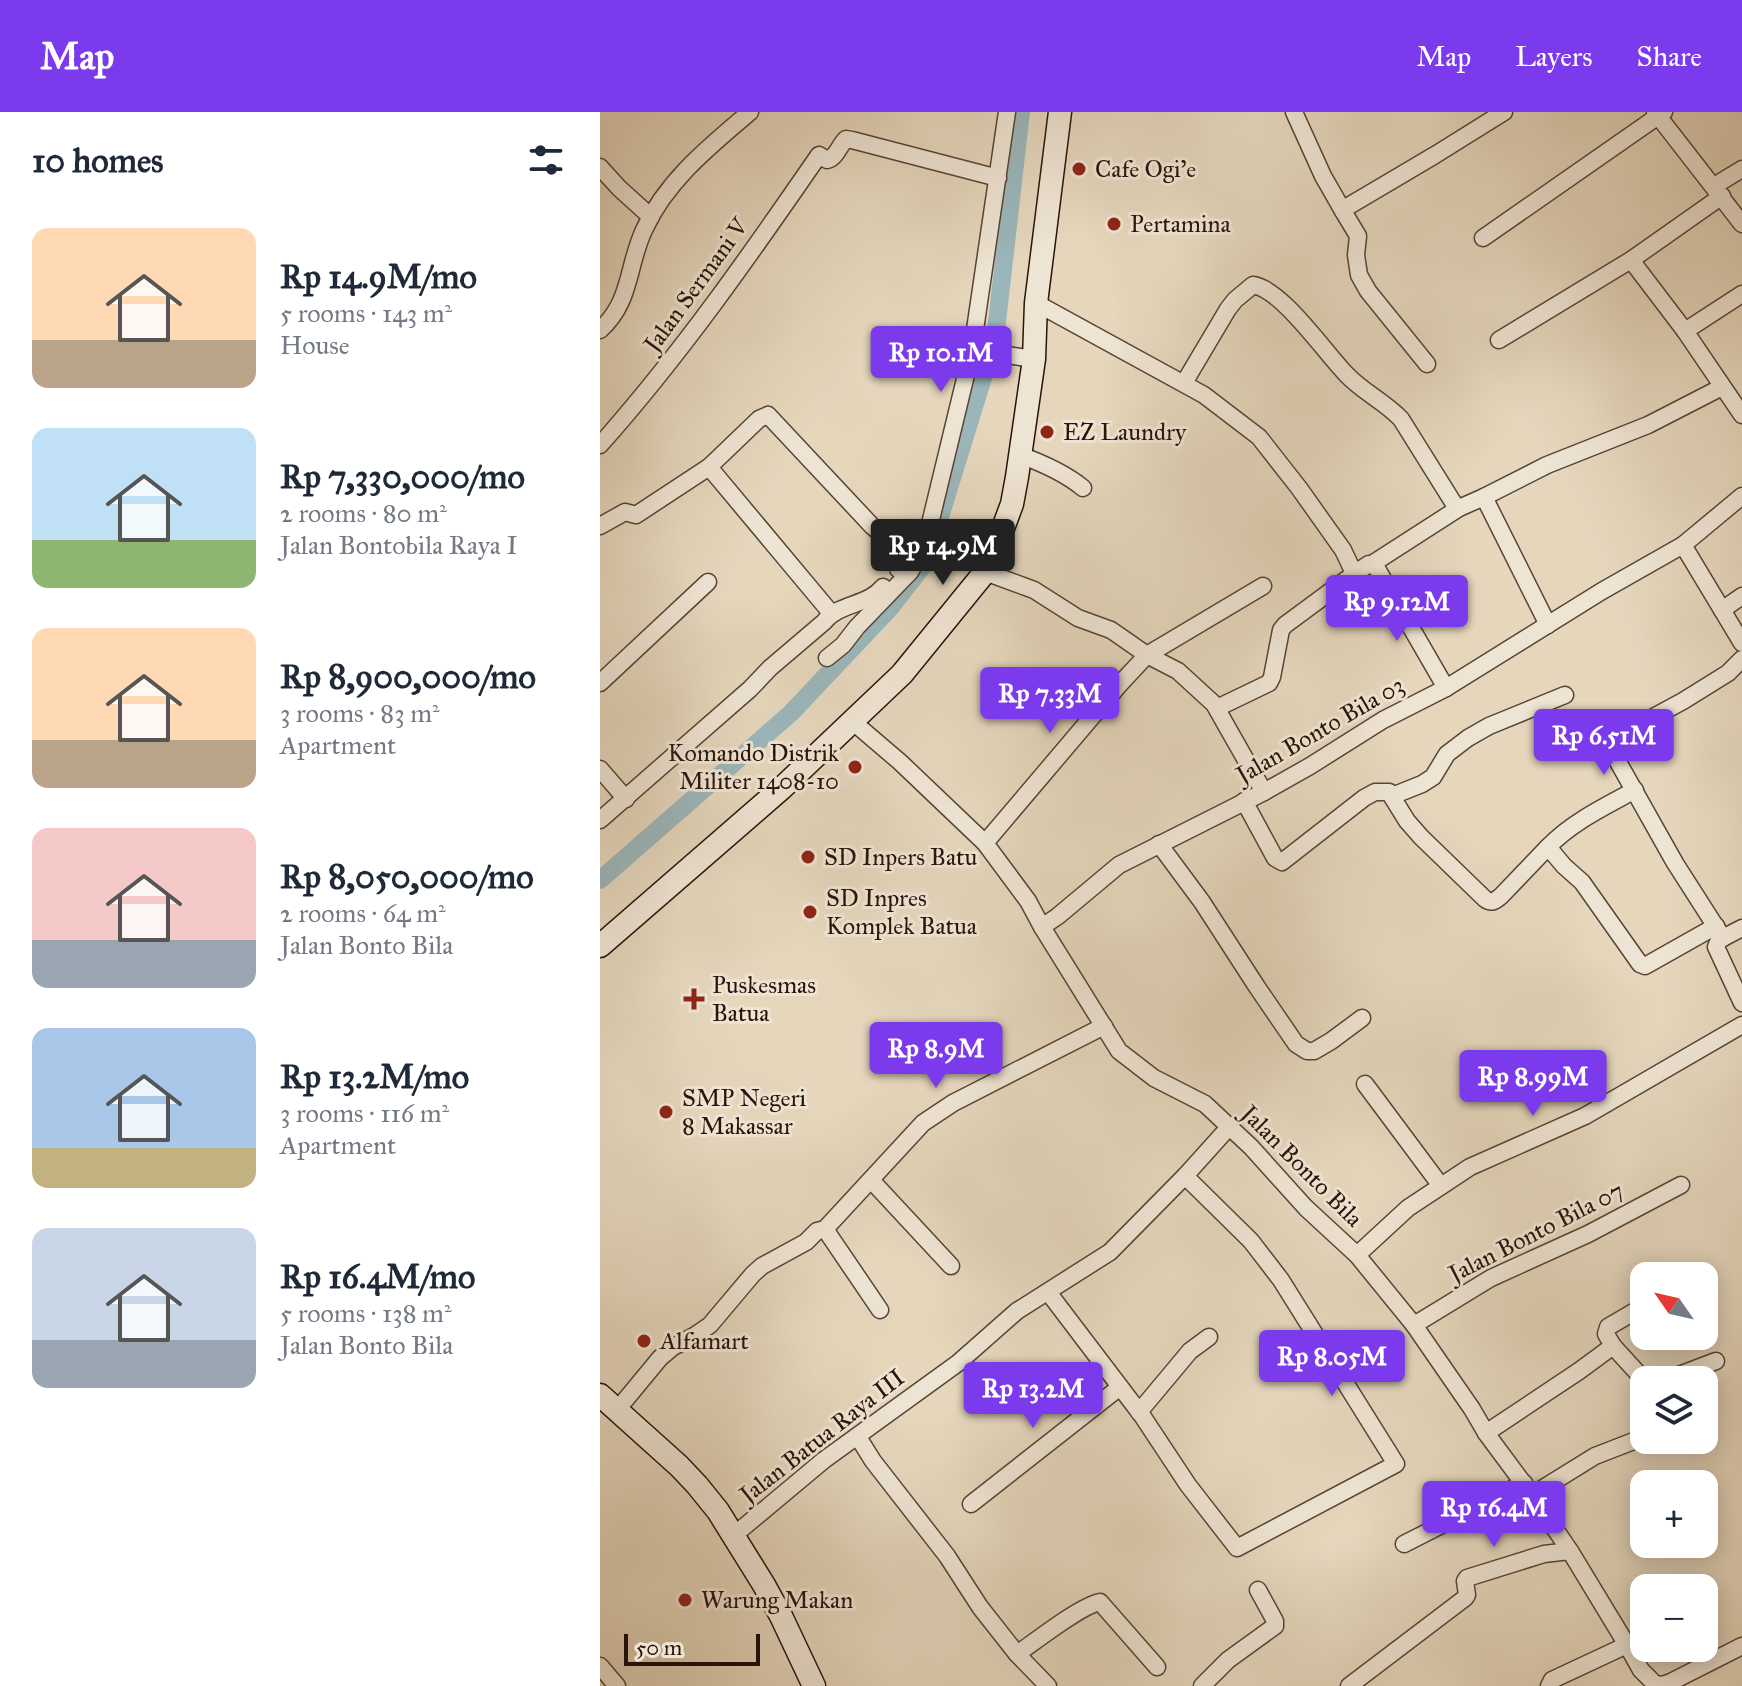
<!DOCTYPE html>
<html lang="en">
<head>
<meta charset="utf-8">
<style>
	:root { --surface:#fff; --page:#f2f2f3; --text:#1f2937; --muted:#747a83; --accent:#7c3aed }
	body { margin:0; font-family:"IM FELL Great Primer",serif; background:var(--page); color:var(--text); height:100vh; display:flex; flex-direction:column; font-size:30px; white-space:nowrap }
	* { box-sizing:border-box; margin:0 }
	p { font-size:26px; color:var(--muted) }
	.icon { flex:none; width:44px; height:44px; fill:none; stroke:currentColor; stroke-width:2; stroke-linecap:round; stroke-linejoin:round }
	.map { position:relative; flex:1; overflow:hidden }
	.details { display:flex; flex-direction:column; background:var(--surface); width:600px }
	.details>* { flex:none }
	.needle { width:52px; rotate:304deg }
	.tools { position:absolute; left:1030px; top:1150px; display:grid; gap:16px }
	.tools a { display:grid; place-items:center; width:88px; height:88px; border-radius:16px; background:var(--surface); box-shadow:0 4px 20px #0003; font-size:40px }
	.scale { position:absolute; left:24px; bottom:20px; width:136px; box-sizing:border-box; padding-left:8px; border:4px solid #281409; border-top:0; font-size:22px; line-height:28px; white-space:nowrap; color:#281409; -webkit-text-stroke:6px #eee4d3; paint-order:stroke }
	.price { position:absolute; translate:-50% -68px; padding:0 18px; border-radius:8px; background:var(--accent); color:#fff; font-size:26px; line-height:52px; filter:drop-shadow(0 2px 4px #0008) }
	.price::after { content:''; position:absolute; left:50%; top:48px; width:24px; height:18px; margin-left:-12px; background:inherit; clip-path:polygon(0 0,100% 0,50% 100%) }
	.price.active { background:#222; color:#fff }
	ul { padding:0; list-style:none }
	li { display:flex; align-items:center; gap:24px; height:200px; padding:0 32px }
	li span { display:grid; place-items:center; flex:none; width:224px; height:160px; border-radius:16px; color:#555 }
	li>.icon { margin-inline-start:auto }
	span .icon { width:96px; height:96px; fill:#fffc; stroke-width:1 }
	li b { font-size:34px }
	h2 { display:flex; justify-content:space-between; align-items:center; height:96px; padding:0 32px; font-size:34px }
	header { display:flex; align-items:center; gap:48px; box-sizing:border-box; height:112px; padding:0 40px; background:var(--accent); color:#fff }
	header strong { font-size:38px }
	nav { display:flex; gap:44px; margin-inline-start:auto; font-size:28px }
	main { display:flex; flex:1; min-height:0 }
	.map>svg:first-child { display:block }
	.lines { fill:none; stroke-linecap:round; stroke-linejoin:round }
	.canal { stroke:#9bb6bb; stroke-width:18 }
	.minor-casing { stroke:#574436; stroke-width:19 }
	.secondary-casing { stroke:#281409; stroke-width:25 }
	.minor { stroke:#eee4d3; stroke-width:16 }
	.secondary { stroke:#eee4d3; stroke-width:22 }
	.poi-dot { fill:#8f2418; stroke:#eee4d3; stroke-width:3 }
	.labels { text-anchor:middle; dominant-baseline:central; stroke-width:6; stroke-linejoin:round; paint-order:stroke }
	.poi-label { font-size:24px; fill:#281409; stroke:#eee4d3; text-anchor:start }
	.street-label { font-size:24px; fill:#281409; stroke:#eee4d3 }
</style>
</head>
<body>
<header>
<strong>Map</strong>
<nav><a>Map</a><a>Layers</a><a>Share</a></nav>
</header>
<main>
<section class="details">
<h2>10 homes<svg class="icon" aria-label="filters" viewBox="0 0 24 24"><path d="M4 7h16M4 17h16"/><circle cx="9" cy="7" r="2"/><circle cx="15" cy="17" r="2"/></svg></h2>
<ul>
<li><span style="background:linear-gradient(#ffd9b3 70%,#b9a48a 0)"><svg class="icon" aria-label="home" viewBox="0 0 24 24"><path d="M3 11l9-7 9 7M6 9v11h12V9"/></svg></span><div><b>Rp 14.9M/mo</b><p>5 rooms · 143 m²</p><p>House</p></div></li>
<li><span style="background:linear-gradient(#bfe0f5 70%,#8fb573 0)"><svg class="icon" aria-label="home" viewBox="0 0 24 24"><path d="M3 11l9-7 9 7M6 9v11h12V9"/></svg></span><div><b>Rp 7,330,000/mo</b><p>2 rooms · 80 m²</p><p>Jalan Bontobila Raya I</p></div></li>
<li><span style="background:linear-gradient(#ffd9b3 70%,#b9a48a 0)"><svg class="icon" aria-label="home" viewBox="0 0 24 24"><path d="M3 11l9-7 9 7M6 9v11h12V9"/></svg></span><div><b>Rp 8,900,000/mo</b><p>3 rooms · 83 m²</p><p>Apartment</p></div></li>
<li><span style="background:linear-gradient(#f6c9c9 70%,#9aa5b1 0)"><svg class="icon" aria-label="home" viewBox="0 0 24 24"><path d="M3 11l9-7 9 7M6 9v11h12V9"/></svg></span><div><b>Rp 8,050,000/mo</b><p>2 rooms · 64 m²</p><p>Jalan Bonto Bila</p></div></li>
<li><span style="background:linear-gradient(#a9c7e8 75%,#c2b280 0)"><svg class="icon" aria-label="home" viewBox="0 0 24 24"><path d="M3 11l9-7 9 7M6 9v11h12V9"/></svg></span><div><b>Rp 13.2M/mo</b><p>3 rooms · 116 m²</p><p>Apartment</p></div></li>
<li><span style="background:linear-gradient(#c9d6e8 70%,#9aa5b1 0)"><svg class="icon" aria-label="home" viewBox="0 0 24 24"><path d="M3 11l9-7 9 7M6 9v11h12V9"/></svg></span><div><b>Rp 16.4M/mo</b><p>5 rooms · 138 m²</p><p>Jalan Bonto Bila</p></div></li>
</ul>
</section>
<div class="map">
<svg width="1142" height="1574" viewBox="0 0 1142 1574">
	<rect width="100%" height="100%" fill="#e5d6bc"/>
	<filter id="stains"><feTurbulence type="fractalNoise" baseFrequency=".0025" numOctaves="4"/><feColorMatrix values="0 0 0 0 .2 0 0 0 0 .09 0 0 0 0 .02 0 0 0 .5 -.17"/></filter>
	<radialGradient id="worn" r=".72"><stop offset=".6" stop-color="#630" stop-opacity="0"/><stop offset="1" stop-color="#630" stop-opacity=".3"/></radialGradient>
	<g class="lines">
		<path class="canal" d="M0,768L191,601L291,495L326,450L395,227L421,0"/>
		<g class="minor-casing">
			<g id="minor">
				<path d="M694,0L723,64L743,99L747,95L835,43L904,0"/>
				<path d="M1055,0L1142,112"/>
				<path d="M0,55L19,76L51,105"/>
				<path d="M1114,74L1142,57"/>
				<path d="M743,99L758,124L756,143L759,163L768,179L827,252"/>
				<path d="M883,126L1064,0"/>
				<path d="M1031,148L1085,219L1142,303"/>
				<path d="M436,191L604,283L659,325L699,376L743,438L753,459L754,462L685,513L681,518L672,565L669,571L617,596"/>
				<path d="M0,218C32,189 27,154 44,118C66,69 110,34 150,0"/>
				<path d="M1085,219L1142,182"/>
				<path d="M899,228L1031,148L1122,84"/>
				<path d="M372,238L434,247"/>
				<path d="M584,271L628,197L635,188L653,173C682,177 726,242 747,263C763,280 785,290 801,307L856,395L859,396L884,385L948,513"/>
				<path d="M0,333C81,242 150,143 219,43L227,48C237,45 238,35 246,27L252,28L398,66"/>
				<path d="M420,343C442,351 465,361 483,376"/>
				<path d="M109,355L231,501"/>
				<path d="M884,385L947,353L1048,313L1122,275"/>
				<path d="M0,414L25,400L36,403L109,355L159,307L168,303L272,414L314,450"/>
				<path d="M1083,433L1142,531"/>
				<path d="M772,452L859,396"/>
				<path d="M298,457L307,445L312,425"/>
				<path d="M385,460L434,478L478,506L511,518L547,543L578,559L614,592L664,680"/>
				<path d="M754,462L769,452L776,455L846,576"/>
				<path d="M1122,498L1142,484"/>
				<path d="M227,546L243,533L257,515L310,460L318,446L328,420L372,238L407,0"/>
				<path d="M0,571L108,470"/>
				<path d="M252,609L300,650L385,731L428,789L442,815L519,939L554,966L605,992L651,1035L706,1096L757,1143L814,1213L872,1297L886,1321L932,1383L970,1439L1027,1533L1041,1558L1055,1572L1062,1573L1071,1570L1142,1534"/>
				<path d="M0,657L26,687"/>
				<path d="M792,684L822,672L833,665L847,642L868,626L889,614L965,583"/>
				<path d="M644,689L675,746L682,750L764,686L775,680H789L807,709L821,725L885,787C892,792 895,789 901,784L948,735L964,754L982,770L1040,852L1045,854L1116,814"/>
				<path d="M0,708L150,577L170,556L224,510C238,491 268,494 283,475"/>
				<path d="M385,731L519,573L547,543L663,474"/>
				<path d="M559,732L602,790L657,875L696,932L707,939H714L731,929L762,906"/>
				<path d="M948,735C972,710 1004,695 1035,678"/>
				<path d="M442,815L458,804L519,753L664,680L710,654L783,608L846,576L1002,479L1083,433L1142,384"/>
				<path d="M1142,816L1119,828L1116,835L1142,891"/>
				<path d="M1123,826L1075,751L1017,648C1014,637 1015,631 1022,622L1083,589L1128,561L1142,547"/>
				<path d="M765,972L841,1074"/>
				<path d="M271,1068L351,1154"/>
				<path d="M225,1117L280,1198"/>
				<path d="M757,1143L808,1096L870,1055L985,1004L1142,913"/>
				<path d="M1104,1164L1106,1163"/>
				<path d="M448,1180L543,1305L588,1373L637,1436L796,1352L681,1168L651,1129L585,1064"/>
				<path d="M814,1213L891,1166L988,1122L1081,1073"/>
				<path d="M1013,1234L1044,1268"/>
				<path d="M1066,1268L1116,1249"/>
				<path d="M17,1298L60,1246L73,1235L94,1224L110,1213L153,1162L162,1154L206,1130L217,1119L225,1117L323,1011L353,991L504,914"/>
				<path d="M539,1300L590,1239L609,1225"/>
				<path d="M886,1321L979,1259L1013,1234L1006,1222L1008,1215L1044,1194"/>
				<path d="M258,1325L273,1349L347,1444L380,1495L417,1542L448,1574"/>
				<path d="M932,1383L995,1344L1044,1325"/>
				<path d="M371,1392L520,1275"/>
				<path d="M133,1424L224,1348L358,1251L417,1199L510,1140L585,1064L630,1014"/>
				<path d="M804,1432L924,1371"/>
				<path d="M417,1542C436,1529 480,1494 500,1490L557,1555"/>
				<path d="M0,1554L17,1574"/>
				<path d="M602,1574L628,1548L675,1514V1509L658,1478"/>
				<path d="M749,1574L865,1486L867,1483L865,1469L867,1466L944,1442L970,1439"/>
				<path d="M949,1574L952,1568L1027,1533"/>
			</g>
		</g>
		<g class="secondary-casing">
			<g id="secondary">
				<path d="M0,834L182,676L302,562L385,460L399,427L412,392L417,365L434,247L436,191L460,0"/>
				<path d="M0,1283L79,1354L97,1373L118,1399L164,1473L181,1504L214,1574"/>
			</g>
		</g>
		<use href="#minor" class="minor"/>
		<use href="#secondary" class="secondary"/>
	</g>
	<g class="poi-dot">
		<circle cx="479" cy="57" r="8"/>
		<circle cx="514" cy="112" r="8"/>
		<circle cx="447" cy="320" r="8"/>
		<circle cx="255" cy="655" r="8"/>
		<circle cx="208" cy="745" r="8"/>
		<circle cx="210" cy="800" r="8"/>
		<path d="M90 875h8v8h8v8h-8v8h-8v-8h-8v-8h8z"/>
		<circle cx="66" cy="1000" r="8"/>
		<circle cx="44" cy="1229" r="8"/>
		<circle cx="85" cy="1488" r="8"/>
	</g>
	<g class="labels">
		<g class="poi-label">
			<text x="495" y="57">Cafe Ogi'e</text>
			<text x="530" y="112">Pertamina</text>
			<text x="463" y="320">EZ Laundry</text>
			<text x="239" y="641" text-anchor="end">Komando Distrik<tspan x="239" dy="28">Militer 1408-10</tspan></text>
			<text x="224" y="745">SD Inpers Batu</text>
			<text x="226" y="786">SD Inpres<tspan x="226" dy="28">Komplek Batua</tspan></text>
			<text x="112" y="873">Puskesmas<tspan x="112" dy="28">Batua</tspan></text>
			<text x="82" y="986">SMP Negeri<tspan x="82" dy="28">8 Makassar</tspan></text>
			<text x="60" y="1229">Alfamart</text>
			<text x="101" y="1488">Warung Makan</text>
		</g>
		<g class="street-label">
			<text transform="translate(96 173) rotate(-54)">Jalan Sermani V</text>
			<text transform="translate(720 618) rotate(-30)">Jalan Bonto Bila 03</text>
			<text transform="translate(702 1054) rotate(45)">Jalan Bonto Bila</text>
			<text transform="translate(936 1120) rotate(-27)">Jalan Bonto Bila 07</text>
			<text transform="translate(222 1324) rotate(-38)">Jalan Batua Raya III</text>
		</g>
	</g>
	<rect width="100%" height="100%" filter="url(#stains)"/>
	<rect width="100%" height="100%" fill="url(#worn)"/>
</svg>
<div class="tools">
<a><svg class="needle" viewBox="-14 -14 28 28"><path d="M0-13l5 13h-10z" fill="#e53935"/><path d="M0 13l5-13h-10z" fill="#747a83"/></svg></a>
<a><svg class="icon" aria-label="layers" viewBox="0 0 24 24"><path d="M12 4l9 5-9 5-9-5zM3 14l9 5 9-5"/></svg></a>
<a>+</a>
<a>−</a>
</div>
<div class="scale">50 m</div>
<b class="price" style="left:341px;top:282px">Rp 10.1M</b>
<b class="price active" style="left:343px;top:475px">Rp 14.9M</b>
<b class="price" style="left:797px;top:531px">Rp 9.12M</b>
<b class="price" style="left:450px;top:623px">Rp 7.33M</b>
<b class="price" style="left:1004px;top:665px">Rp 6.51M</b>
<b class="price" style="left:336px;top:978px">Rp 8.9M</b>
<b class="price" style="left:933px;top:1006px">Rp 8.99M</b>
<b class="price" style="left:732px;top:1286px">Rp 8.05M</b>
<b class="price" style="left:433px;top:1318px">Rp 13.2M</b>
<b class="price" style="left:894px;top:1437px">Rp 16.4M</b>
</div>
</main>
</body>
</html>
